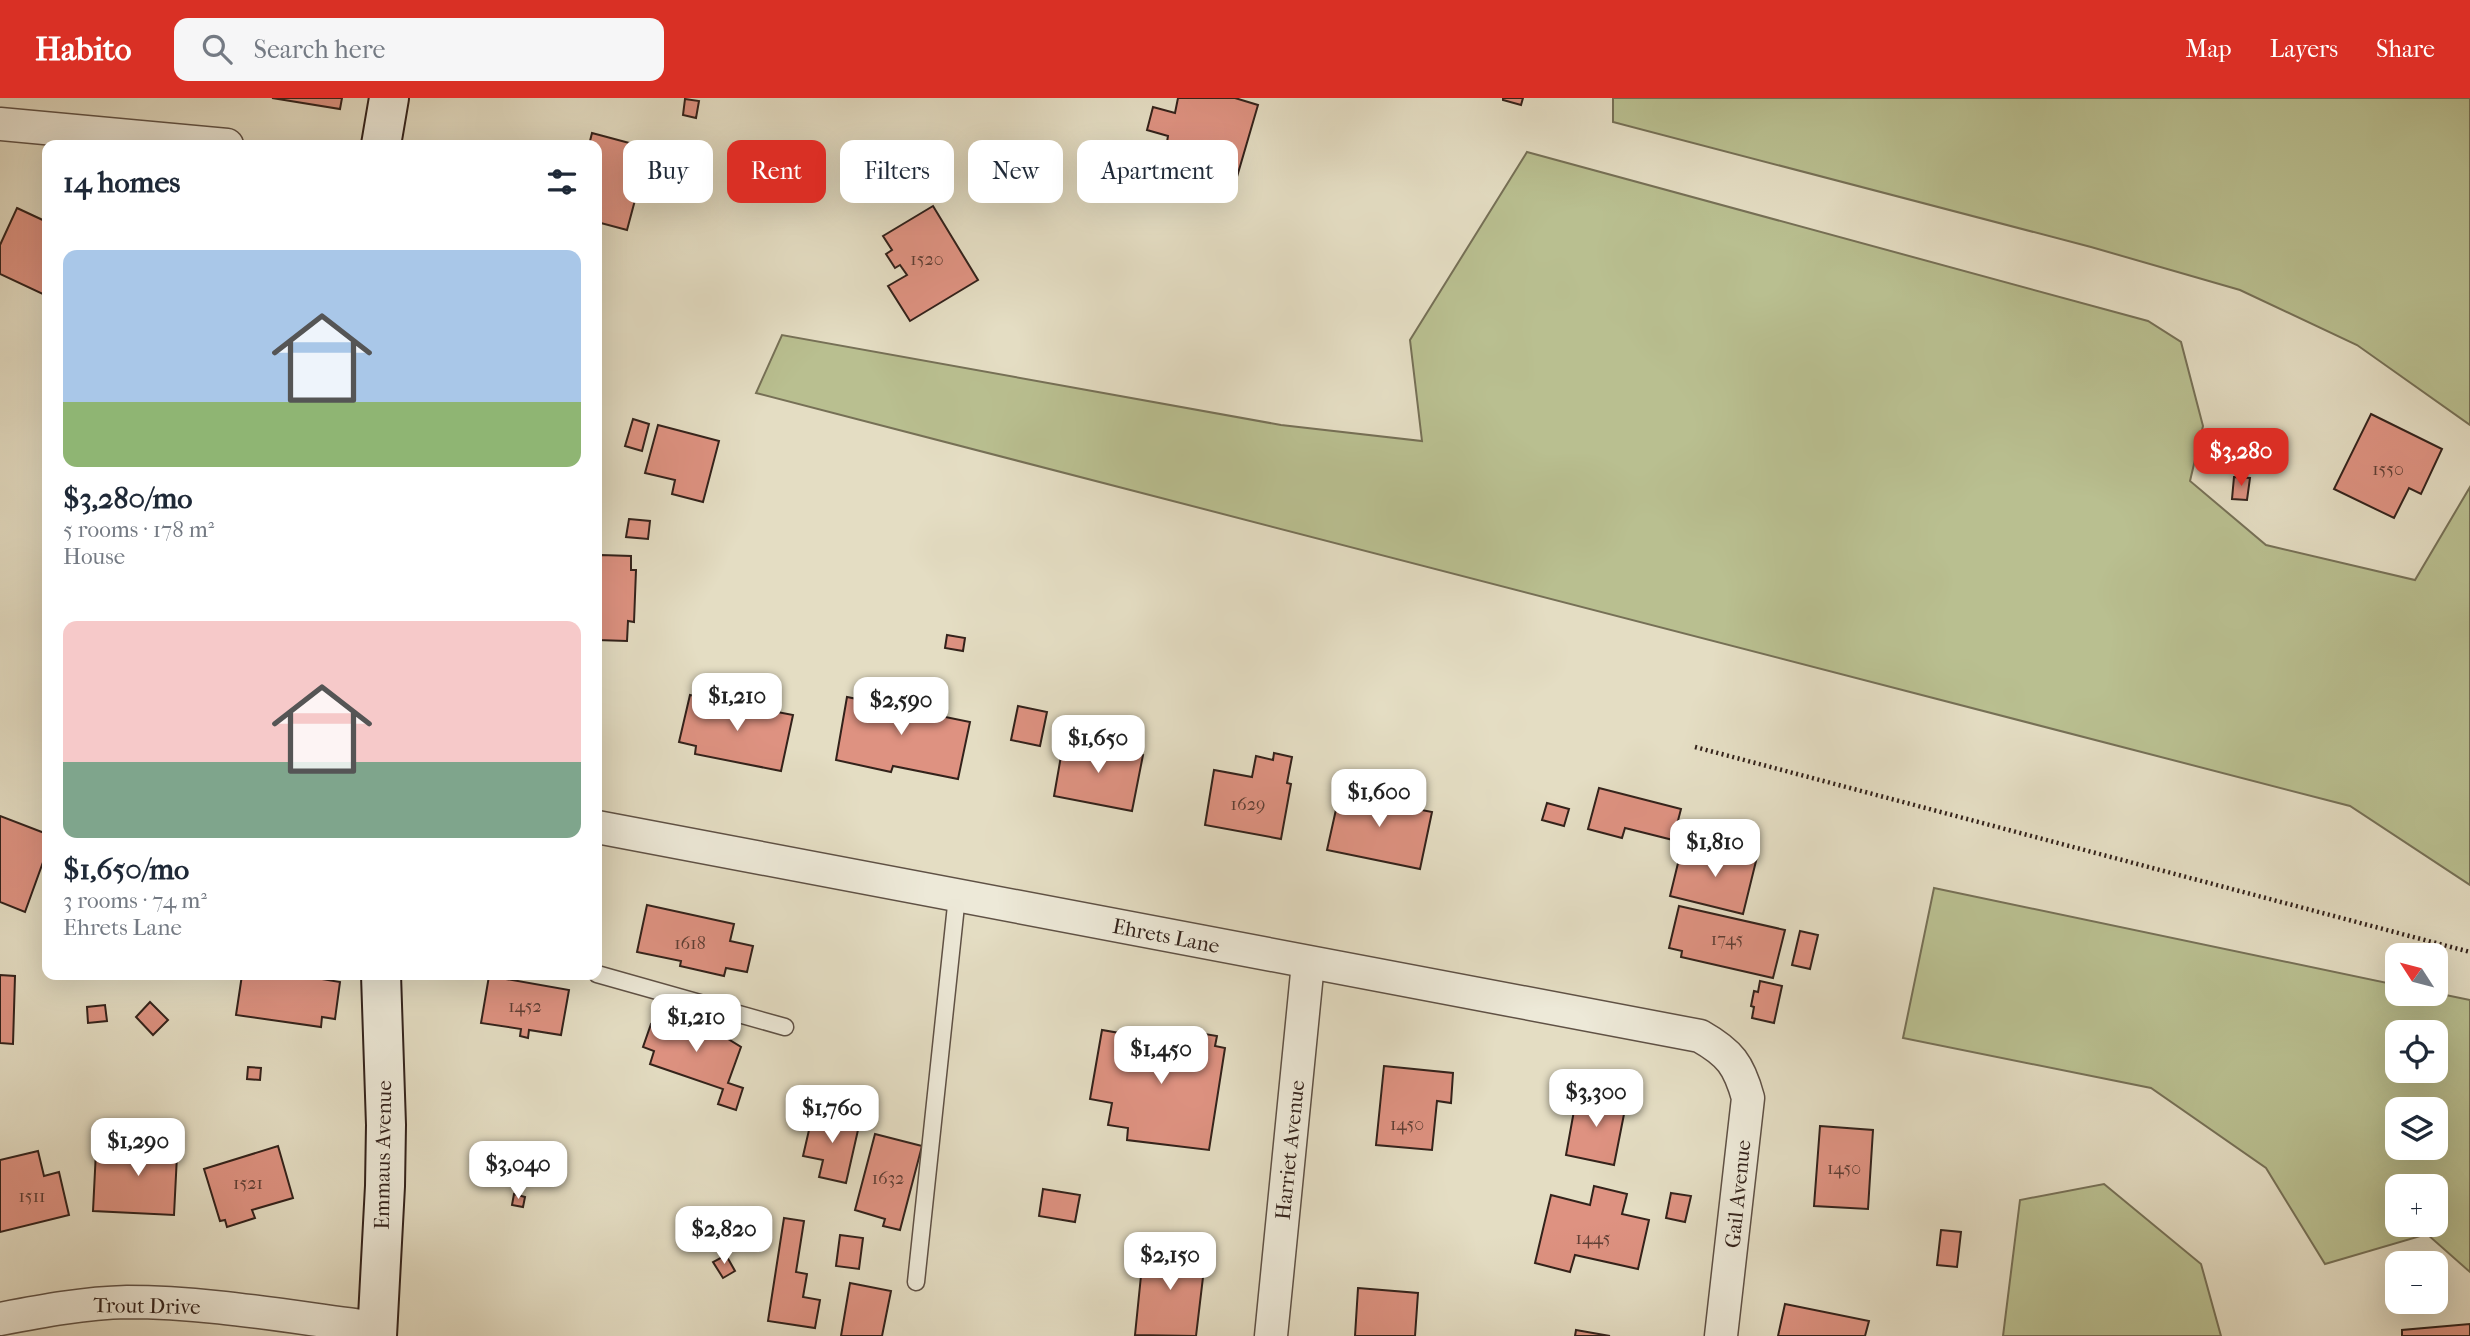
<!DOCTYPE html>
<html lang="en">
<head>
<meta charset="utf-8">
<style>
	:root { --surface:#fff; --page:#f6f6f7; --text:#1f2937; --muted:#747a83; --accent:#d93025 }
	body { margin:0; font-family:"IM FELL French Canon",serif; background:var(--page); color:var(--text); height:100vh; display:flex; flex-direction:column; font-size:26px; white-space:nowrap }
	* { box-sizing:border-box; margin:0 }
	p { font-size:23px; color:var(--muted) }
	.icon { flex:none; width:38px; height:38px; fill:none; stroke:currentColor; stroke-width:2; stroke-linecap:round; stroke-linejoin:round }
	.map { position:relative; flex:1; overflow:hidden }
	.sheet { position:absolute; left:42px; top:42px; width:560px; height:840px; display:flex; flex-direction:column; background:var(--surface); border-radius:14px; box-shadow:0 7px 28px #0002 }
	.sheet>* { flex:none }
	.top-card { position:absolute; left:623px; top:42px; width:665px; height:63px; display:flex; gap:14px }
	.needle { width:46px; rotate:306deg }
	.tools { position:absolute; left:2385px; top:845px; display:grid; gap:14px }
	.tools a { display:grid; place-items:center; width:63px; height:63px; border-radius:14px; background:var(--surface); box-shadow:0 7px 28px #0002; font-size:35px }
	.price { position:absolute; translate:-50% -60px; padding:0 16px; border-radius:14px; background:#fff; color:#222; font-size:23px; line-height:46px; filter:drop-shadow(0 2px 4px #0008) }
	.price::after { content:''; position:absolute; left:50%; top:42px; width:21px; height:16px; margin-left:-10px; background:inherit; clip-path:polygon(0 0,100% 0,50% 100%) }
	.price.active { background:var(--accent); color:#fff }
	ul { padding:0; list-style:none }
	li { display:grid; align-content:center; gap:14px; height:371px; padding:0 21px }
	li span { display:grid; place-items:center; height:217px; border-radius:14px; color:#555 }
	li>.icon { margin-inline-start:auto }
	span .icon { width:126px; height:126px; fill:#fffc; stroke-width:1 }
	li b { font-size:30px }
	h2 { display:flex; justify-content:space-between; align-items:center; height:84px; padding:0 21px; font-size:30px }
	.pill { padding:0 24px; border-radius:14px; background:var(--surface); box-shadow:0 7px 28px #0002; font-size:24px; line-height:63px }
	.pill.active { background:var(--accent); color:#fff }
	header { display:flex; align-items:center; gap:42px; box-sizing:border-box; height:98px; padding:0 35px; background:var(--accent); color:#fff }
	header strong { font-size:33px }
	nav { display:flex; gap:38px; margin-inline-start:auto; font-size:24px }
	.search { width:490px; height:63px; background:var(--page); display:flex; align-items:center; gap:18px; box-sizing:border-box; padding:0 24px; border-radius:14px; color:var(--muted); font-size:26px }
	.map>svg:first-child { display:block }
	.green { fill:#b9bf90; stroke:#767056; stroke-width:2; fill-rule:evenodd }
	.building { fill:#de9281; stroke:#33221b; stroke-width:2 }
	.lines { fill:none; stroke-linecap:round; stroke-linejoin:round }
	.service-casing { stroke:#5f5145; stroke-width:19 }
	.minor-casing { stroke:#5f5145; stroke-width:35 }
	.secondary-casing { stroke:#33221b; stroke-width:42 }
	.path { stroke:#33221b; stroke-width:4.5; stroke-dasharray:2 3.5; stroke-linecap:butt }
	.service { stroke:#ede9d8; stroke-width:16 }
	.minor { stroke:#ede9d8; stroke-width:32 }
	.secondary { stroke:#ede9d8; stroke-width:38 }
	.labels { text-anchor:middle; dominant-baseline:central; stroke-width:5; stroke-linejoin:round; paint-order:stroke }
	.number-label { font-size:18px; fill:#5e3e34 }
	.street-label { font-size:21px; fill:#33221b; stroke:#ede9d8 }
</style>
</head>
<body>
<header>
<strong>Habito</strong>
<div class="search"><svg class="icon" aria-label="search" viewBox="0 0 24 24"><circle cx="10" cy="10" r="6"/><path d="M15 15l6 6"/></svg>Search here</div>
<nav><a>Map</a><a>Layers</a><a>Share</a></nav>
</header>
<div class="map">
<svg width="2470" height="1238" viewBox="0 0 2470 1238">
	<rect width="100%" height="100%" fill="#e4ddc3"/>
	<filter id="stains"><feTurbulence type="fractalNoise" baseFrequency=".00286" numOctaves="4"/><feColorMatrix values="0 0 0 0 .2 0 0 0 0 .09 0 0 0 0 .02 0 0 0 .5 -.17"/></filter>
	<radialGradient id="worn" r=".72"><stop offset=".6" stop-color="#630" stop-opacity="0"/><stop offset="1" stop-color="#630" stop-opacity=".3"/></radialGradient>
	<g class="green">
		<path d="M1613,0H2470V327L2357,247L2240,192L2091,149L1613,24Z"/>
		<path d="M1527,54L2148,223L2181,244L2203,328L2190,383L2266,447L2415,482L2470,389V787L2350,708L756,295L782,237L1281,327L1422,343L1410,242Z"/>
		<path d="M1934,790L2397,887L2398,896L2436,895L2470,902V1174L2427,1136L2325,1166L2266,1070L2151,990L1903,940ZM2436,934V973H2398V934ZM2398,1012H2436V1050H2398ZM2436,1088V1127H2398V1088Z"/>
		<path d="M2104,1086L2201,1166L2221,1238H2003L2020,1102Z"/>
	</g>
	<g class="building">
		<path d="M272,0H342L340,11Z"/>
		<path d="M1178,0H1235L1258,7L1234,89L1205,82L1212,56L1167,44L1168,38L1147,32L1153,9L1175,15Z"/>
		<path d="M1503,0H1523L1521,7L1503,2Z"/>
		<path d="M685,1L699,3L696,20L683,17Z"/>
		<path d="M592,35L648,50L644,68L662,73L657,95L638,91L627,132L597,124V47H589Z"/>
		<path d="M933,108L978,182L910,223L888,188L907,177L900,167L895,170L886,156L892,152L883,138Z"/>
		<path d="M17,110L47,124V198L0,176V147Z"/>
		<path d="M2371,316L2442,351L2421,396L2409,390L2394,420L2334,391Z"/>
		<path d="M633,321L649,326L642,353L625,348Z"/>
		<path d="M658,327L719,343L703,404L672,396L675,382L645,375Z"/>
		<path d="M2234,379L2250,380L2247,402L2232,401Z"/>
		<path d="M629,421L650,423L648,441L626,439Z"/>
		<path d="M601,457L631,458V472H636L634,524L628,523L627,543L597,542V470H601Z"/>
		<path d="M947,537L965,540L963,553L945,550Z"/>
		<path d="M891,589L915,595L911,612L970,624L958,681L893,668L891,674L836,662L847,599L887,607Z"/>
		<path d="M690,597L793,617L781,673L695,656L696,648L679,644Z"/>
		<path d="M1018,608L1047,614L1040,648L1011,642Z"/>
		<path d="M1064,641L1143,657L1132,713L1054,698Z"/>
		<path d="M1274,655L1292,659L1287,685L1291,686L1281,741L1205,727L1214,672L1252,679L1256,658L1273,662Z"/>
		<path d="M1341,689L1388,699L1386,705L1432,714L1420,771L1327,752Z"/>
		<path d="M1599,690L1681,711L1673,742L1625,730L1622,740L1588,731Z"/>
		<path d="M1547,705L1569,711L1564,728L1542,722Z"/>
		<path d="M0,718L47,736V753L25,814L0,804Z"/>
		<path d="M1703,746L1757,759L1743,816L1670,798L1680,757L1700,761Z"/>
		<path d="M647,807L734,826L730,843L753,848L747,874L726,870L724,878L680,868L681,863L637,854Z"/>
		<path d="M1679,808L1785,832L1773,880L1681,859L1682,853L1669,850Z"/>
		<path d="M1800,833L1818,837L1810,871L1792,867Z"/>
		<path d="M0,877L15,878L13,946L0,945Z"/>
		<path d="M242,877H298L340,884L335,921L322,919L321,929L236,917Z"/>
		<path d="M489,878L569,892L561,937L529,932L528,940L520,938L521,931L481,925Z"/>
		<path d="M1760,883L1782,888L1774,925L1752,920L1754,909L1751,908L1754,893L1758,894Z"/>
		<path d="M150,904L168,922L153,937L136,919Z"/>
		<path d="M105,907L107,923L88,925L87,909Z"/>
		<path d="M669,912L694,920L741,949L728,985L743,990L736,1012L718,1006L723,991L650,966L654,953L643,949L651,926L663,930Z"/>
		<path d="M1169,930L1217,938L1215,948L1225,950L1209,1052L1127,1042L1128,1030L1108,1027L1112,1005L1090,1001L1102,932L1166,943Z"/>
		<path d="M1384,968L1453,975L1451,1005L1437,1003L1432,1052L1376,1047Z"/>
		<path d="M248,969L261,970L260,982L247,981Z"/>
		<path d="M1577,996L1626,1006L1614,1067L1566,1057Z"/>
		<path d="M825,1009L846,1014L843,1028L858,1032L846,1085L819,1079L823,1062L803,1058L812,1019L822,1022Z"/>
		<path d="M1820,1028L1873,1032L1868,1111L1814,1108Z"/>
		<path d="M150,1033H168L173,1038L172,1057H177L174,1117L93,1113L96,1053L144,1055L145,1038Z"/>
		<path d="M875,1036L922,1048L900,1132L883,1128L885,1121L855,1112Z"/>
		<path d="M278,1048L293,1100L252,1112L255,1120L227,1129L225,1122L220,1123L204,1071Z"/>
		<path d="M38,1053L44,1078L59,1074L69,1117L0,1134V1062Z"/>
		<path d="M1594,1088L1627,1096L1622,1116L1649,1122L1638,1171L1575,1157L1570,1174L1535,1165L1551,1097L1590,1107Z"/>
		<path d="M1043,1091L1080,1097L1075,1124L1039,1118Z"/>
		<path d="M1671,1095L1691,1098L1685,1124L1666,1120Z"/>
		<path d="M514,1096L525,1099L523,1109L512,1107Z"/>
		<path d="M784,1120L804,1123L796,1174L807,1176L803,1199L820,1202L815,1230L768,1223Z"/>
		<path d="M1941,1132L1961,1134L1957,1169L1937,1167Z"/>
		<path d="M840,1137L863,1140L859,1171L836,1168Z"/>
		<path d="M1144,1148L1206,1154L1196,1238L1135,1237Z"/>
		<path d="M726,1157L735,1173L723,1180L713,1164Z"/>
		<path d="M850,1185L891,1193L882,1238H841Z"/>
		<path d="M1358,1190L1418,1195L1415,1238H1355Z"/>
		<path d="M1785,1206L1869,1223L1865,1238H1778Z"/>
		<path d="M2470,1226V1238H2402V1232Z"/>
		<path d="M1576,1232L1610,1238H1575Z"/>
	</g>
	<g class="lines">
		<g class="service-casing">
			<g id="service">
				<path d="M597,876L785,929"/>
				<path d="M916,1184L957,798"/>
			</g>
		</g>
		<g class="minor-casing">
			<g id="minor">
				<path d="M0,26L227,47"/>
				<path d="M597,729L1700,938C1730,955 1739,967 1748,1000L1721,1238"/>
				<path d="M0,1221C42,1213 84,1205 127,1204C211,1204 295,1220 378,1230"/>
				<path d="M1271,1238L1308,865"/>
			</g>
		</g>
		<g class="secondary-casing">
			<g id="secondary">
				<path d="M381,47L389,0"/>
				<path d="M377,1238L385,1088L386,1027L381,877"/>
			</g>
		</g>
		<path class="path" d="M1695,649L2470,854"/>
		<use href="#service" class="service"/>
		<use href="#minor" class="minor"/>
		<use href="#secondary" class="secondary"/>
	</g>
	<g class="labels">
		<g class="number-label">
			<text x="927" y="161">1520</text>
			<text x="2388" y="371">1550</text>
			<text x="1248" y="706">1629</text>
			<text x="1727" y="841">1745</text>
			<text x="690" y="845">1618</text>
			<text x="525" y="908">1452</text>
			<text x="1407" y="1026">1450</text>
			<text x="1844" y="1070">1450</text>
			<text x="888" y="1080">1632</text>
			<text x="248" y="1085">1521</text>
			<text x="32" y="1098">1511</text>
			<text x="1593" y="1140">1445</text>
		</g>
		<g class="street-label">
			<text transform="translate(1166 838) rotate(11)">Ehrets Lane</text>
			<text transform="translate(1290 1052) rotate(-84)">Harriet Avenue</text>
			<text transform="translate(383 1057) rotate(-89)">Emmaus Avenue</text>
			<text transform="translate(1738 1096) rotate(-84)">Gail Avenue</text>
			<text transform="translate(147 1208) rotate(1)">Trout Drive</text>
		</g>
	</g>
	<rect width="100%" height="100%" filter="url(#stains)"/>
	<rect width="100%" height="100%" fill="url(#worn)"/>
</svg>
<div class="tools">
<a><svg class="needle" viewBox="-14 -14 28 28"><path d="M0-13l5 13h-10z" fill="#e53935"/><path d="M0 13l5-13h-10z" fill="#747a83"/></svg></a>
<a><svg class="icon" aria-label="locate" viewBox="0 0 24 24"><circle cx="12" cy="12" r="6"/><path d="M12 2v4M12 18v4M2 12h4M18 12h4"/></svg></a>
<a><svg class="icon" aria-label="layers" viewBox="0 0 24 24"><path d="M12 4l9 5-9 5-9-5zM3 14l9 5 9-5"/></svg></a>
<a>+</a>
<a>−</a>
</div>
<b class="price active" style="left:2241px;top:390px">$3,280</b>
<b class="price" style="left:737px;top:635px">$1,210</b>
<b class="price" style="left:901px;top:639px">$2,590</b>
<b class="price" style="left:1098px;top:677px">$1,650</b>
<b class="price" style="left:1379px;top:731px">$1,600</b>
<b class="price" style="left:1715px;top:781px">$1,810</b>
<b class="price" style="left:696px;top:956px">$1,210</b>
<b class="price" style="left:1161px;top:988px">$1,450</b>
<b class="price" style="left:1596px;top:1031px">$3,300</b>
<b class="price" style="left:832px;top:1047px">$1,760</b>
<b class="price" style="left:138px;top:1080px">$1,290</b>
<b class="price" style="left:518px;top:1103px">$3,040</b>
<b class="price" style="left:724px;top:1168px">$2,820</b>
<b class="price" style="left:1170px;top:1194px">$2,150</b>
<div class="top-card">
<a class="pill">Buy</a>
<a class="pill active">Rent</a>
<a class="pill">Filters</a>
<a class="pill">New</a>
<a class="pill">Apartment</a>
</div>
<section class="sheet">
<h2>14 homes<svg class="icon" aria-label="filters" viewBox="0 0 24 24"><path d="M4 7h16M4 17h16"/><circle cx="9" cy="7" r="2"/><circle cx="15" cy="17" r="2"/></svg></h2>
<ul>
<li><span style="background:linear-gradient(#a9c7e8 70%,#8fb573 0)"><svg class="icon" aria-label="home" viewBox="0 0 24 24"><path d="M3 11l9-7 9 7M6 9v11h12V9"/></svg></span><div><b>$3,280/mo</b><p>5 rooms · 178 m²</p><p>House</p></div></li>
<li><span style="background:linear-gradient(#f6c9c9 65%,#7fa58c 0)"><svg class="icon" aria-label="home" viewBox="0 0 24 24"><path d="M3 11l9-7 9 7M6 9v11h12V9"/></svg></span><div><b>$1,650/mo</b><p>3 rooms · 74 m²</p><p>Ehrets Lane</p></div></li>
</ul>
</section>
</div>
</body>
</html>
